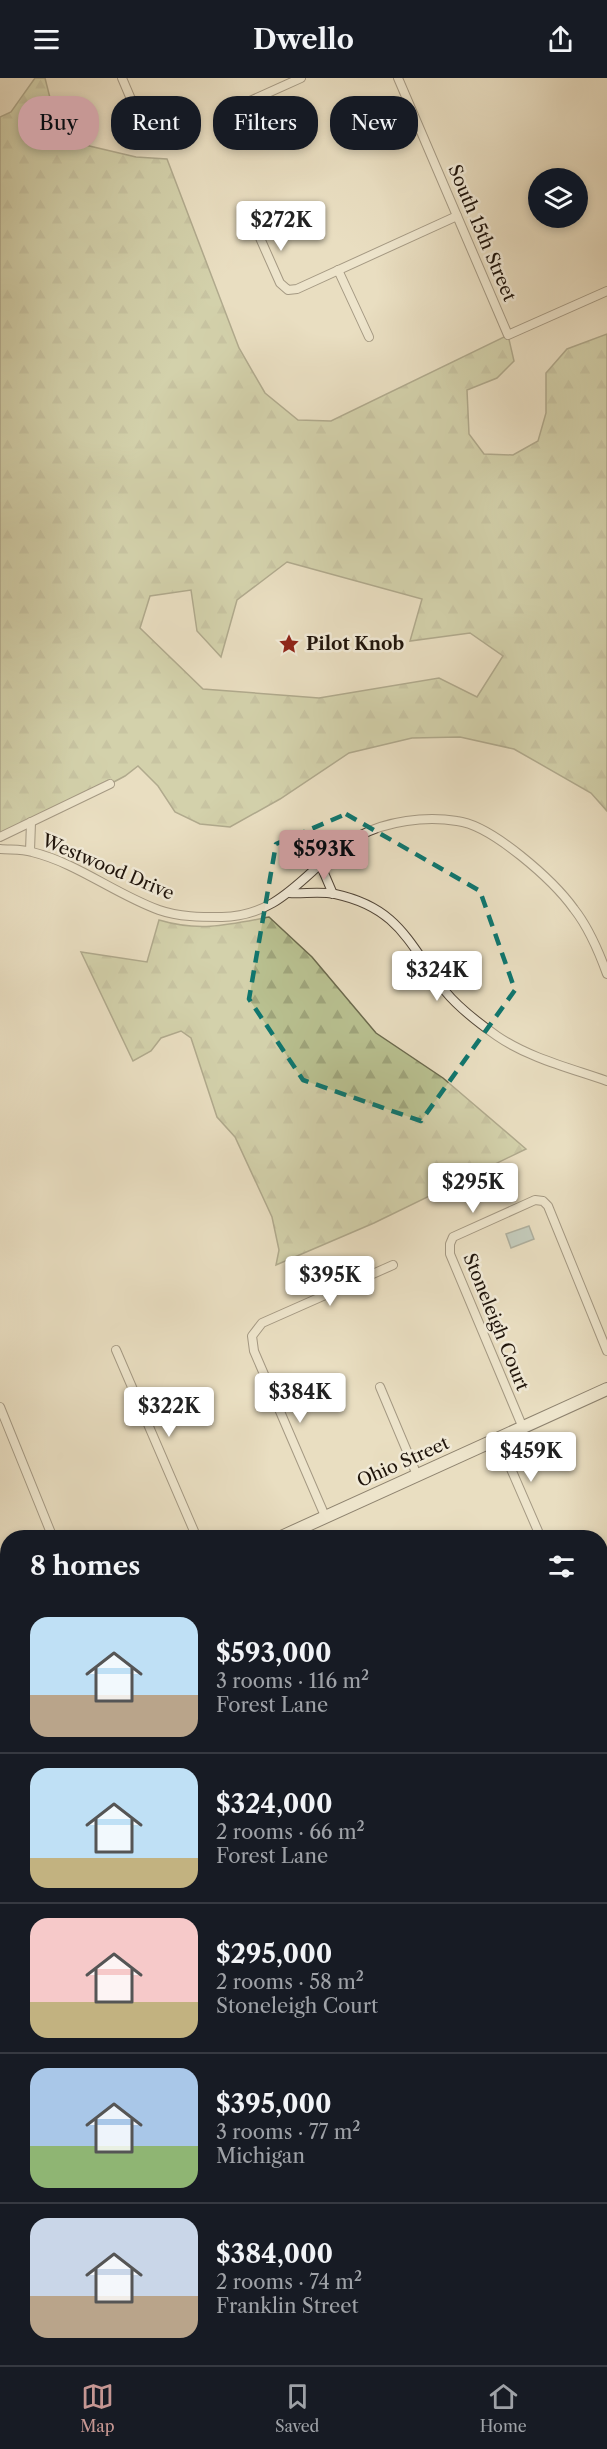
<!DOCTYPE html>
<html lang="en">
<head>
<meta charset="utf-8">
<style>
	:root { --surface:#171b24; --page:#242831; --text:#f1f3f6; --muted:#9ea1a6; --line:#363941; --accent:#c59692 }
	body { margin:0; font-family:"Libre Caslon Text",serif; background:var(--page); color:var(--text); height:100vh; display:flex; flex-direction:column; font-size:22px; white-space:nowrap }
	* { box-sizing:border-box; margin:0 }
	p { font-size:20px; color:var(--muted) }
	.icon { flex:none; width:33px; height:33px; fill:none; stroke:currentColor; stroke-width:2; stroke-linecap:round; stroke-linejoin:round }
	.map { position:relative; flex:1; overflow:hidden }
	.details { position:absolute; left:0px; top:1452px; width:608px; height:836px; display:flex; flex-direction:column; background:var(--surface); border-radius:24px 24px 0 0; box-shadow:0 3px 9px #0003 }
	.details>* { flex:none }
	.hud { position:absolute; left:18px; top:18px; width:572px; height:54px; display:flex; gap:12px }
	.tools { position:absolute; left:528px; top:90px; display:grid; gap:12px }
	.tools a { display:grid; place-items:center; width:60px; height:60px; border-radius:50%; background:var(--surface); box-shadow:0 3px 9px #0003; font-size:30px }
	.price { position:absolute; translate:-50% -51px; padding:0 14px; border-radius:6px; background:#fff; color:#222; font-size:20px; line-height:39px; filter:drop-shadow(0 2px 3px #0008) }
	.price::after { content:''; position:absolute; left:50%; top:36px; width:18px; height:14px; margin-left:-9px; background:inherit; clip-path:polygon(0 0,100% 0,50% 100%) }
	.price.on { background:var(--accent); color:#111 }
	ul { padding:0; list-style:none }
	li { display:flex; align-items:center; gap:18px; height:150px; padding:0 30px }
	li+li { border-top:2px solid var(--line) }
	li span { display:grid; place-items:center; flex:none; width:168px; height:120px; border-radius:18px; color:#555 }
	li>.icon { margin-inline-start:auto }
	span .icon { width:72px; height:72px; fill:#fffc; stroke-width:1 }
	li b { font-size:26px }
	h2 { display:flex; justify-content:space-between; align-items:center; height:72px; padding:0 30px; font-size:26px }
	.chip { padding:0 21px; border-radius:24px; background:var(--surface); box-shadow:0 3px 9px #0003; font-size:21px; line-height:54px }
	.chip.on { background:var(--accent); color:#111 }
	header { display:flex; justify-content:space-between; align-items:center; height:78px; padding:0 30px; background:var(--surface); font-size:27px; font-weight:800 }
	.tab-bar { display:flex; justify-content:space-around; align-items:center; height:84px; border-top:2px solid var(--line); background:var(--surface); font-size:16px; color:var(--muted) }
	.tab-bar a { display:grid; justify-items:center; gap:3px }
	.tab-bar .on { color:var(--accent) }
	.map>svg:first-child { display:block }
	.forest { fill:url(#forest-firs); stroke:#6c6a4e; stroke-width:1.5; fill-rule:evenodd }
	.park { fill:url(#park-crowns); stroke:#6c6a4e; stroke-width:1.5 }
	.water { fill:#9bbabc; stroke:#697875; stroke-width:1.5 }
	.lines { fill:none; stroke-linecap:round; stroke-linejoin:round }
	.street-casing { stroke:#524638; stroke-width:10 }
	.secondary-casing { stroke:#1f140b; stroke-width:14 }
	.street { stroke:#f1ead7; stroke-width:8 }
	.secondary { stroke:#f1ead7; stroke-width:12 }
	.marked { fill:none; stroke:#0f766e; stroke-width:4.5; stroke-dasharray:12 8; stroke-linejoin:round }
	.labels { text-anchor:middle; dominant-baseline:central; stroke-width:5; stroke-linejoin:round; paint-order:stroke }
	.street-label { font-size:18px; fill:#1f140b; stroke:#f1ead7 }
	.poi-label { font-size:18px; font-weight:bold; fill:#1f140b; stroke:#f1ead7; text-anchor:start }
</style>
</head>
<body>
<header><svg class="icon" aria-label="menu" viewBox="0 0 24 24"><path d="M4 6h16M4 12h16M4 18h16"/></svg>Dwello<svg class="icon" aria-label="share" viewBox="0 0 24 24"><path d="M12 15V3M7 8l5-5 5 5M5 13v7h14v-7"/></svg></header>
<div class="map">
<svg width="607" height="2287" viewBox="0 0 607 2287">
	<defs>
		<pattern id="forest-firs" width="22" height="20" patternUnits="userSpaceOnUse" patternTransform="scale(1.5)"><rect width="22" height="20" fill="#b9c191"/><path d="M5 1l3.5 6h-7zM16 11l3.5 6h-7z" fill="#9fa57c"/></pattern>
		<pattern id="park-crowns" width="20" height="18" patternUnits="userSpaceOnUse" patternTransform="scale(1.5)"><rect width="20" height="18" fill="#b9c191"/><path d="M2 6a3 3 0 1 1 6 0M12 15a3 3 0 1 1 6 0" fill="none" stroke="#9fa57c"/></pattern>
	</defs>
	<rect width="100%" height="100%" fill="#e9dec1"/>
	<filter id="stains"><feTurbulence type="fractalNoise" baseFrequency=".00333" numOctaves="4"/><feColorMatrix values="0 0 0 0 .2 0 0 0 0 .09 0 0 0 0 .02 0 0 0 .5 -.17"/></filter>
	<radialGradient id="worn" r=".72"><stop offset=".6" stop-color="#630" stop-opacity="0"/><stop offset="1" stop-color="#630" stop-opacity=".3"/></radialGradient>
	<g class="forest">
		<path d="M35,0H45L52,28L81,66L136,79L167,81L239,270L265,315L298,342L331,343L508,257L514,283L497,300L467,312L469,356L484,376L513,377L538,363L546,335V295L567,271L607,256V733L591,715L514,671L460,659L412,660L349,675L280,721L230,749L200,746L175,734L158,708L138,688L125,698L110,706L0,759V39L11,34ZM287,484L422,521L410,563L470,555L503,578L477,619L439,600L319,620L203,611L140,550L150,518L191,512L197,553L221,579L237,522Z"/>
		<path d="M269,839L312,879L376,955L443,1000L526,1071L374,1145L276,1187L279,1172L272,1139L235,1059L217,1039L191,960L181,953L161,960L151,973L133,983L81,874L147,884L159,842C199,854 228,847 269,839Z"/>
	</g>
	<path class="park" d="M7,1582V1658L0,1640V1586Z"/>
	<path class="water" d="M529,1148L534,1161L511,1170L506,1156Z"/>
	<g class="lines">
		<g class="street-casing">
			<g id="street">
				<path d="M122,0L145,54"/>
				<path d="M398,0L508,257L607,213"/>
				<path d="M219,37L301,0"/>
				<path d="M256,151L280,205L288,212L297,211L457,138"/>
				<path d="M338,192L369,259"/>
				<path d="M0,759L110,706"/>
				<path d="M0,771C10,772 22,771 32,774C77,785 115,816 159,832C179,839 201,839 222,839C287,838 309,784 359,758C387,743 425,738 457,743C492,747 554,803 574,831C589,850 599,874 607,896"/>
				<path d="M30,773L31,744"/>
				<path d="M321,788L333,816"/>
				<path d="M289,815C303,816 320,813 335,816C400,830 409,867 445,913C458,929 480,946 497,958C529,980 570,990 607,1003"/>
				<path d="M116,1272L197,1460"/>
				<path d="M380,1309L417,1397"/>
				<path d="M0,1329L53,1460"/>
				<path d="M523,1350L450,1176V1166L453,1159L535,1122L543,1123L548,1128L607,1273"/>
				<path d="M498,1361L541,1460"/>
				<path d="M325,1438L254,1273L252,1258L262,1245L393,1187"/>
				<path d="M600,1596L607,1613"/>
				<path d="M0,1640L8,1658"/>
				<path d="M0,1861L8,1857"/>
				<path d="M600,1866L607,1863"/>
				<path d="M600,1912L607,1928"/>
				<path d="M0,1960L8,1977"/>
				<path d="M0,2138L8,2134"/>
				<path d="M600,2142L607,2139"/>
				<path d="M600,2220L607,2236"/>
				<path d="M600,2258L607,2255"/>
				<path d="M263,2280L266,2287"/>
				<path d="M412,2280L415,2287"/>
				<path d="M277,2287L293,2280"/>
				<path d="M544,2287L558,2280"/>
			</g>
		</g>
		<g class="secondary-casing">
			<g id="secondary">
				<path d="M279,1460L607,1311"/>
				<path d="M0,1586L8,1582"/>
				<path d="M0,2268L9,2287"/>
			</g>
		</g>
		<use href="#street" class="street"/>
		<use href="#secondary" class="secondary"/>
	</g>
	<path d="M0 0H607V2287H0ZM346,736L480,813L515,912L421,1043L303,1002L249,921L276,766Z" fill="#e9dec1" fill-opacity=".55" fill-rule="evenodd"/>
	<path class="marked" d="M346,736L480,813L515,912L421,1043L303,1002L249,921L276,766Z"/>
	<defs>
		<g id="sight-bare" transform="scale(1.62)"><path d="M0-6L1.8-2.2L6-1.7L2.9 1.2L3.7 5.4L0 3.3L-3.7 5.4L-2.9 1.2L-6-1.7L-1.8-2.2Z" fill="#8f2418" stroke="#f1ead7" stroke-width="2.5" paint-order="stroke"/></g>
	</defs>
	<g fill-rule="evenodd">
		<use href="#sight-bare" x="289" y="566"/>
	</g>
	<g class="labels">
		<g class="street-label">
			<text transform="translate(482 155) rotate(67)">South 15th Street</text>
			<text transform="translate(108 789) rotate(23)">Westwood Drive</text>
			<text transform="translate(496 1244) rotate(68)">Stoneleigh Court</text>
			<text transform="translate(403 1384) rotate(-24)">Ohio Street</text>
		</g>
		<g class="poi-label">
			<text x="306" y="566">Pilot Knob</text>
		</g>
	</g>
	<rect width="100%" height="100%" filter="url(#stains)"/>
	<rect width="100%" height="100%" fill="url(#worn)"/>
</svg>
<div class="tools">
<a><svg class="icon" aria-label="layers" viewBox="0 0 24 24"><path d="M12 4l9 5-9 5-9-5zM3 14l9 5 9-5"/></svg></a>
</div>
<b class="price" style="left:281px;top:174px">$272K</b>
<b class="price on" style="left:324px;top:803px">$593K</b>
<b class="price" style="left:437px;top:924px">$324K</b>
<b class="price" style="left:473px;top:1136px">$295K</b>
<b class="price" style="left:330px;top:1229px">$395K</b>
<b class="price" style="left:300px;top:1346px">$384K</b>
<b class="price" style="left:169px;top:1360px">$322K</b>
<b class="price" style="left:531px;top:1405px">$459K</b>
<div class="hud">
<a class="chip on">Buy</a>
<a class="chip">Rent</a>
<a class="chip">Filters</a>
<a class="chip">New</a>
</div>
<section class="details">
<h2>8 homes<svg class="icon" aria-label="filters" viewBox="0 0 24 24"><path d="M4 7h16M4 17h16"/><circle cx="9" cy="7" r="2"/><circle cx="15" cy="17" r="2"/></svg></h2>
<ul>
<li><span style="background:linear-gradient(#bfe0f5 65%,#b9a48a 0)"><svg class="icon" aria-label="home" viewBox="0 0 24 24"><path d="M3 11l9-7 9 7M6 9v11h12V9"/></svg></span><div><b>$593,000</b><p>3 rooms · 116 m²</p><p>Forest Lane</p></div></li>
<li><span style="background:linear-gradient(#bfe0f5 75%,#c2b280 0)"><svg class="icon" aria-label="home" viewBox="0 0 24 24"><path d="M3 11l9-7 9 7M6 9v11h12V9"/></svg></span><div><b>$324,000</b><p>2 rooms · 66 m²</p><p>Forest Lane</p></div></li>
<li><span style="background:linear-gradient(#f6c9c9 70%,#c2b280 0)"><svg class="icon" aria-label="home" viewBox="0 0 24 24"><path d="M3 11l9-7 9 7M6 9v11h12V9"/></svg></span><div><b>$295,000</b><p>2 rooms · 58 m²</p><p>Stoneleigh Court</p></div></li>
<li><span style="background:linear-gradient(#a9c7e8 65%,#8fb573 0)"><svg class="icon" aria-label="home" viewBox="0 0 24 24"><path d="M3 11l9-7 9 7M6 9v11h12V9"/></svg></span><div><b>$395,000</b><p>3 rooms · 77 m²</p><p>Michigan</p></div></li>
<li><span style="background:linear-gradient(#c9d6e8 65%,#b9a48a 0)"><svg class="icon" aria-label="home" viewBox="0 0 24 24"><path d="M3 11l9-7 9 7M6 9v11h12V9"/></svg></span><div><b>$384,000</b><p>2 rooms · 74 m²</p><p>Franklin Street</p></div></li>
</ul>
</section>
</div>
<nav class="tab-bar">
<a class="on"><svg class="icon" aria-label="map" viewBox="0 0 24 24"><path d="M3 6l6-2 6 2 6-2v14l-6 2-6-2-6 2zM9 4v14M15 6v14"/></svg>Map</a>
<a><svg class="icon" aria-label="saved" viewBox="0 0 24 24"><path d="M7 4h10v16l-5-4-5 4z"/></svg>Saved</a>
<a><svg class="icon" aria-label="home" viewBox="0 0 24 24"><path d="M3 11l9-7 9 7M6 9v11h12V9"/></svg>Home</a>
</nav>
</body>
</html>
